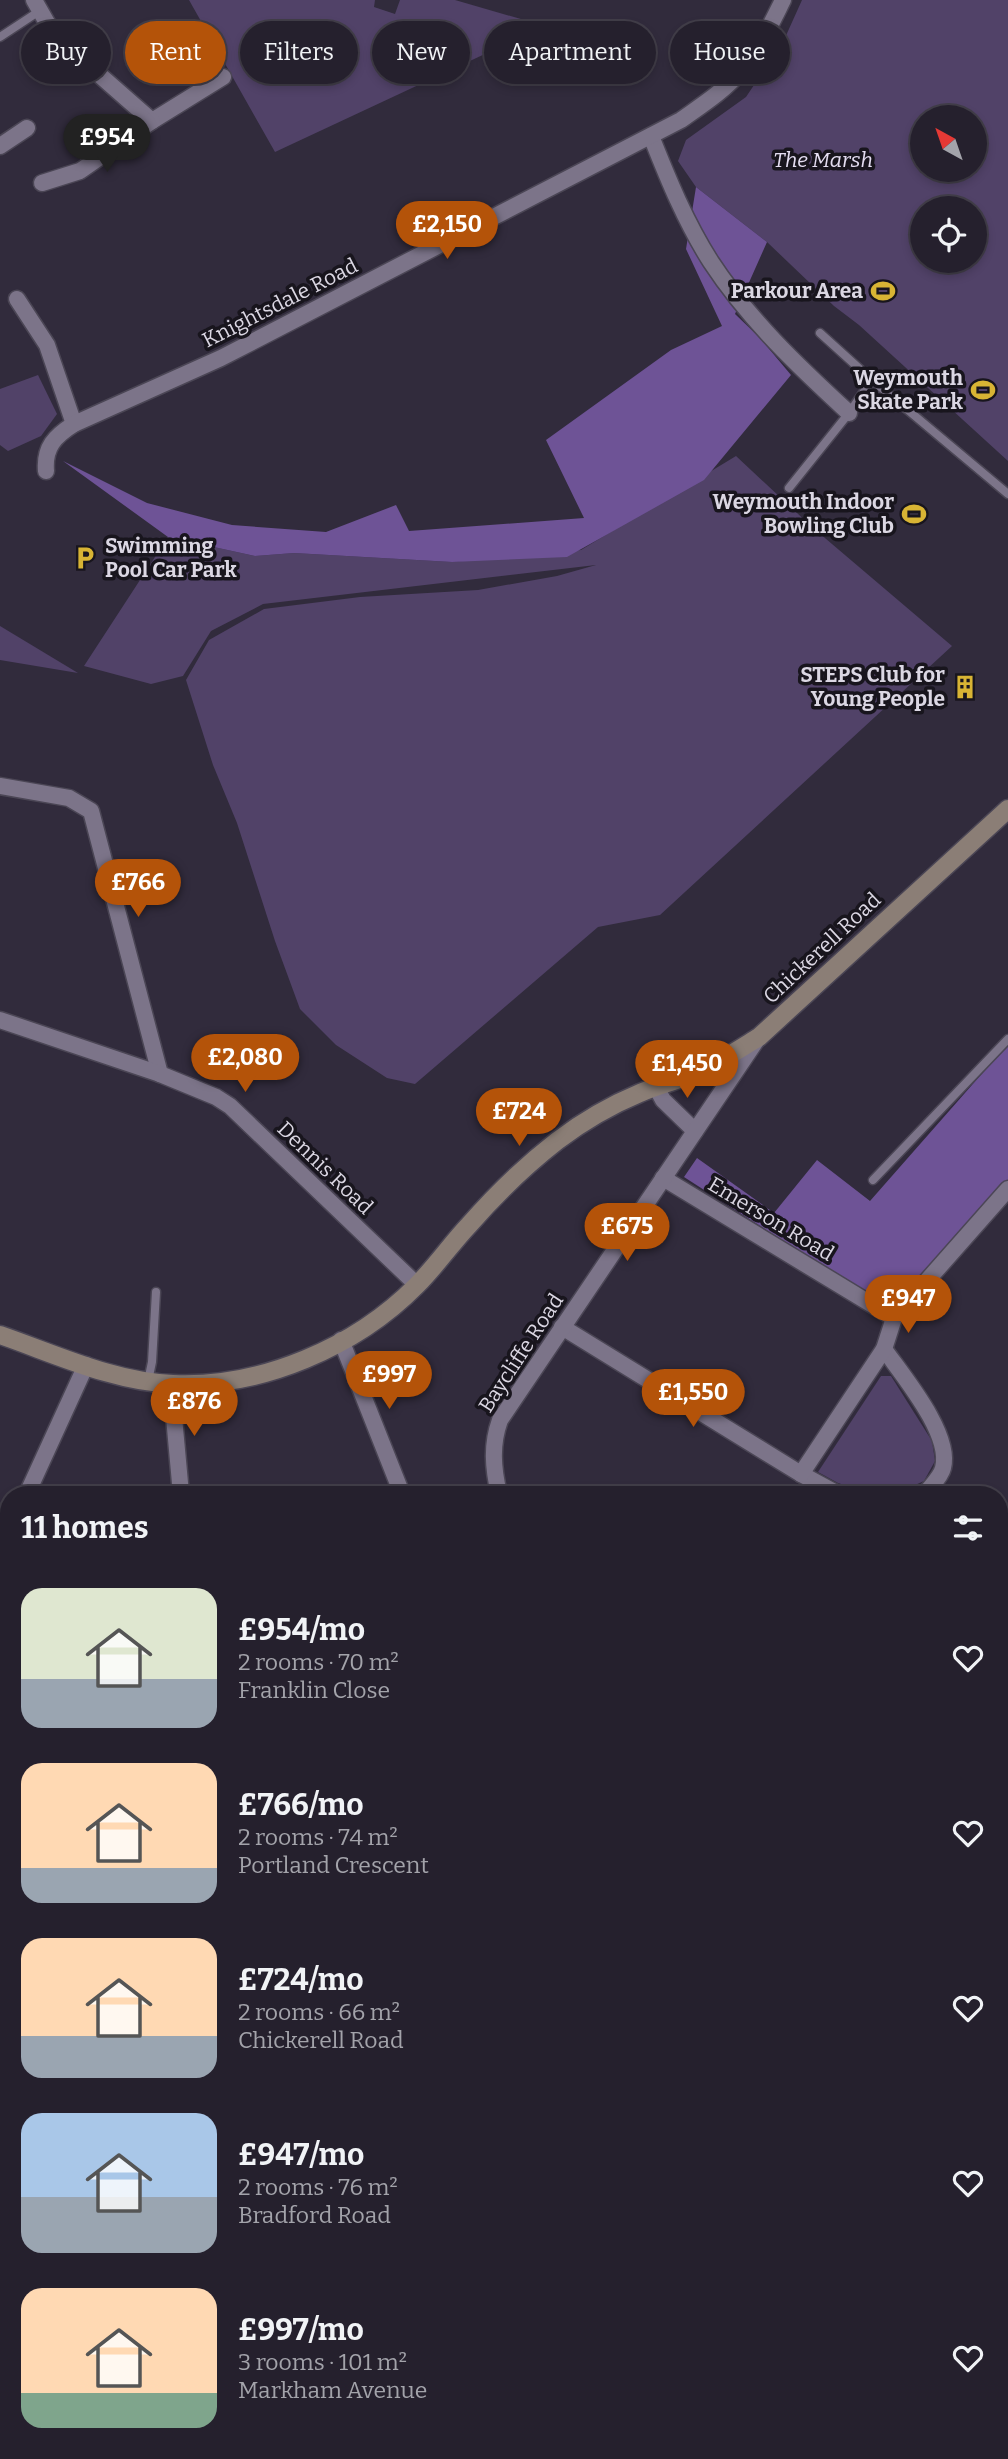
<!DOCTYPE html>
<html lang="en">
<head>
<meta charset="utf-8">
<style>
	:root { --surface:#25202d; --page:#2d2835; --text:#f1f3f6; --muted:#a3a3aa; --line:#423e49; --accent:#b45309 }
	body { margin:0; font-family:Bitter,serif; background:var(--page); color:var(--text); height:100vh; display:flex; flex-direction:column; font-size:26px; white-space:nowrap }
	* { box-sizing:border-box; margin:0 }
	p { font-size:23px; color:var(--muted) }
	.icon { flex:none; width:38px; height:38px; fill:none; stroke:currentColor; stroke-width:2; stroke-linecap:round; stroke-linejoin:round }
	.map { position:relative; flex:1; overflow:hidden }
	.sheet { position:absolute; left:0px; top:1486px; width:1008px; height:975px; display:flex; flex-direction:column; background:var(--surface); border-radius:28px 28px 0 0; box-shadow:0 4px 10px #0003,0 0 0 2px var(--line) }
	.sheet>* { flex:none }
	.top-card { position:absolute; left:21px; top:21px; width:966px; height:63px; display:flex; gap:14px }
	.needle { width:46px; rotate:320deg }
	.tools { position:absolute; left:910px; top:105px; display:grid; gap:14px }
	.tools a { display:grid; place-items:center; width:77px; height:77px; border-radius:50%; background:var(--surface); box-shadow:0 4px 10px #0003,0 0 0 2px var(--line); font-size:35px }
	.price { position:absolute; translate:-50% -60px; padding:0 16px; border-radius:24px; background:var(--accent); color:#fff; font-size:23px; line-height:46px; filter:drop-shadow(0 2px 4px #0008) }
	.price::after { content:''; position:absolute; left:50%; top:42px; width:21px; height:16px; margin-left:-10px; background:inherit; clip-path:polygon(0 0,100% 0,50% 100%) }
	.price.current { background:#222; color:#fff }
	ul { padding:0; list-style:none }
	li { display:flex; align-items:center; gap:21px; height:175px; padding:0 21px }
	li span { display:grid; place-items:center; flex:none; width:196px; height:140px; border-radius:21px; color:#555 }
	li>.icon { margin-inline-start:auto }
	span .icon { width:84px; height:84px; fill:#fffc; stroke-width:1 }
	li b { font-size:30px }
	h2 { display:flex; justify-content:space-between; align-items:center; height:84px; padding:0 21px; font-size:30px }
	.pill { padding:0 24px; border-radius:32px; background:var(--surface); box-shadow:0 4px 10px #0003,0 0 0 2px var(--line); font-size:24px; line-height:63px }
	.pill.current { background:var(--accent); color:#fff }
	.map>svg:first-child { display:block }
	.green { fill:#514268; fill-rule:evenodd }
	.forest { fill:#6e5396 }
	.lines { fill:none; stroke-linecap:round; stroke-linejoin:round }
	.service-casing { stroke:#4b4655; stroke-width:11 }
	.minor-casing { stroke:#4b4655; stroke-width:19 }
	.secondary-casing { stroke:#4b4655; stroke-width:21 }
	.service { stroke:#7c7489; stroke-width:8 }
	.minor { stroke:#7c7489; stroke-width:16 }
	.secondary { stroke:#8b7e76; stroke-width:18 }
	.labels { text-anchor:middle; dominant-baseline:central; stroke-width:7; stroke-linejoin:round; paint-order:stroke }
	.park-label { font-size:21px; font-style:italic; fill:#e5def2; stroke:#18151d }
	.poi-label { font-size:21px; font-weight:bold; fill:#dbd7e3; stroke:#18151d; text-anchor:end }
	.street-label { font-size:21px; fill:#dbd7e3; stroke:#18151d }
</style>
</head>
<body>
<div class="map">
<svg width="1008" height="2459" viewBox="0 0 1008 2459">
	<rect width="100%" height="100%" fill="#312b3c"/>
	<g class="green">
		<path d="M189,0H375L374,7L395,14L400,0H455L545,26L275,152Z"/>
		<path d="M802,0H1008V461L859,325L834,306L767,242L696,187L678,161L686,140L746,97L784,40ZM922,117H975V170H922ZM922,208H975V261H922Z"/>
		<path d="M38,375L57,414L41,436L8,451L0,445V389Z"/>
		<path d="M736,456L812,527L952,646L660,915L598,927L415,1084L387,1078L336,1045L300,1009L275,941L237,823L213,765L186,680L209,640L264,609L360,597L478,590L557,576L596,565L263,604L211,631L183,676L151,684L84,666L168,537L255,556L294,553L452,562L581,550Z"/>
		<path d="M0,626L78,673L0,660Z"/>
		<path d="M881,1376H891L932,1441L935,1461L924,1481L895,1494L863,1491L838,1483L818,1472Z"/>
		<path d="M999,1669L1008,1680V1843L999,1836Z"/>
		<path d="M519,2452H609L619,2459H523Z"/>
	</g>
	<g class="forest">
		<path d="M696,187L767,242L735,314L760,338L791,375L704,480L567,557L452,562L294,553L255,556L168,537L63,461L147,503L232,525L326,532L396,505L409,531L584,518L546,440L671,350L722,326L686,249Z"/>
		<path d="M1008,1044V1182L897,1314L684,1177L697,1158L774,1213L817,1160L870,1201Z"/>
		<path d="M999,1836L1008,1843V2243L999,2286Z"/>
		<path d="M999,2365L1008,2374V2459H619L609,2452H738L740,2458L759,2452H999Z"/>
	</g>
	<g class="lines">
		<g class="service-casing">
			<g id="service">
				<path d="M0,37L41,10"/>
				<path d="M820,333L872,380"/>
				<path d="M789,488L849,413L872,380L1008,494"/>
				<path d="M873,1180L1008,1039"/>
				<path d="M148,1381L152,1362L156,1292"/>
				<path d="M5,1898L9,1917"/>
			</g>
		</g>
		<g class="minor-casing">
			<g id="minor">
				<path d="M34,0L54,35L152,121L223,77"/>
				<path d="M651,136C668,179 686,223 711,262C749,320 799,367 849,413"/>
				<path d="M0,146L27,128"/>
				<path d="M42,183L80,171L152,121"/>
				<path d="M17,299L47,345L74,424"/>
				<path d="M46,471C44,447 55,436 74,424L221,358L681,120C702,105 724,91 741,71C759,50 771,24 783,0"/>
				<path d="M0,786L69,798L91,811L160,1074"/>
				<path d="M0,1020L160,1074L216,1097L230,1106L417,1285"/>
				<path d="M656,1087L663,1100L695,1131"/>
				<path d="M663,1178L894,1318"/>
				<path d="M562,1327L801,1474L838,1494"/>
				<path d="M341,1340L402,1494"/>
				<path d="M884,1349C903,1376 952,1434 943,1468C941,1477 930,1487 925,1494"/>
				<path d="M171,1384L181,1494"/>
				<path d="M801,1474L884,1349L894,1318L1008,1189"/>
				<path d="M27,1494L86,1365"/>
				<path d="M499,1494C493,1468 491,1445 500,1420L758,1038"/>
				<path d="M2,1549L9,1535"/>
				<path d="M0,1808L9,1805"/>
				<path d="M0,1828L3,1847L5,1898"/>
				<path d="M296,2452L297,2459"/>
				<path d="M23,2459L46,2452"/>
				<path d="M458,2459L460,2452"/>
			</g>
		</g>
		<g class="secondary-casing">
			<path id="secondary" d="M0,1335C55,1354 114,1382 173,1384C261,1388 356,1347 417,1285C436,1266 451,1244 469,1225C496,1194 525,1166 557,1141C582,1122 611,1105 640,1093C658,1085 677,1081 695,1073C717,1064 738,1050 759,1037L1008,809"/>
		</g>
		<use href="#service" class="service"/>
		<use href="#minor" class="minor"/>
		<use href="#secondary" class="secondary"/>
	</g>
	<defs>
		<g id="stadium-bare" transform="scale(1.89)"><path d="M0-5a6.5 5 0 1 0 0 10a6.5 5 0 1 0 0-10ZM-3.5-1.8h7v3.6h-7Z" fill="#d8b434" stroke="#18151d" stroke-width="2.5" paint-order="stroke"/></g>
		<g id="parking-bare" transform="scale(1.89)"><path d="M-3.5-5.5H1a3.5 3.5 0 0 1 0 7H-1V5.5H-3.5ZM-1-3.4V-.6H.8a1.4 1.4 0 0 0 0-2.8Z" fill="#d8b434" stroke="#18151d" stroke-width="2.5" paint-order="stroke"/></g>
		<g id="building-bare" transform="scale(1.89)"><path d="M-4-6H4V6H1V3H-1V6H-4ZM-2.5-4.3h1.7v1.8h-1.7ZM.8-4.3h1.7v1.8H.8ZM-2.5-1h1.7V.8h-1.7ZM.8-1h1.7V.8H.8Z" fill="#d8b434" stroke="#18151d" stroke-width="2.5" paint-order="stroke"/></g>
	</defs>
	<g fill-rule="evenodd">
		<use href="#stadium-bare" x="883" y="291"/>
		<use href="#stadium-bare" x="983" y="390"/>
		<use href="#stadium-bare" x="914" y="514"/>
		<use href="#parking-bare" x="85" y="558"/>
		<use href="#building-bare" x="965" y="687"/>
	</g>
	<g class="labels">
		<g class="park-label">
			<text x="823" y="160">The Marsh</text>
		</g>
		<g class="poi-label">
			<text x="863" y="291">Parkour Area</text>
			<text x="963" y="378">Weymouth<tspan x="963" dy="24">Skate Park</tspan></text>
			<text x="894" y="502">Weymouth Indoor<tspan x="894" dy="24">Bowling Club</tspan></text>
			<text x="105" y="546" text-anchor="start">Swimming<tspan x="105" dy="24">Pool Car Park</tspan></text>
			<text x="945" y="675">STEPS Club for<tspan x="945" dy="24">Young People</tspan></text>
		</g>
		<g class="street-label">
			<text transform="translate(280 303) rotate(-27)">Knightsdale Road</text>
			<text transform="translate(822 948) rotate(-43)">Chickerell Road</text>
			<text transform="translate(325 1168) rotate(44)">Dennis Road</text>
			<text transform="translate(771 1219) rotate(31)">Emerson Road</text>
			<text transform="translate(521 1353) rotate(-57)">Baycliffe Road</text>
		</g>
	</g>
</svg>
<div class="tools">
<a><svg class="needle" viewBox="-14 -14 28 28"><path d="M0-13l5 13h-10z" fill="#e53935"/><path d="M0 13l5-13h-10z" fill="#a3a3aa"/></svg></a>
<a><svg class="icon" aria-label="locate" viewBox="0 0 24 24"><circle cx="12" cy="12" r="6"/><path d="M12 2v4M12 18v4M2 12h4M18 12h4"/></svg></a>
</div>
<b class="price current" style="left:107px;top:174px">£954</b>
<b class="price" style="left:447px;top:261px">£2,150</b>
<b class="price" style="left:138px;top:919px">£766</b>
<b class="price" style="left:245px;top:1094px">£2,080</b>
<b class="price" style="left:687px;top:1100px">£1,450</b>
<b class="price" style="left:519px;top:1148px">£724</b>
<b class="price" style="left:627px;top:1263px">£675</b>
<b class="price" style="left:908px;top:1335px">£947</b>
<b class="price" style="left:389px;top:1411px">£997</b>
<b class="price" style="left:693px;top:1429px">£1,550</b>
<b class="price" style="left:194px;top:1438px">£876</b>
<div class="top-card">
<a class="pill">Buy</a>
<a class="pill current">Rent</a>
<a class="pill">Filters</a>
<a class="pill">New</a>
<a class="pill">Apartment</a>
<a class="pill">House</a>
</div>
<section class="sheet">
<h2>11 homes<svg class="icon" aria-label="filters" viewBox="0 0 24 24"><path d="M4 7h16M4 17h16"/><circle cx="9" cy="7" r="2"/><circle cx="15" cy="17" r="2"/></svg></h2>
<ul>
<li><span style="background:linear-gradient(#dfe7d0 65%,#9aa5b1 0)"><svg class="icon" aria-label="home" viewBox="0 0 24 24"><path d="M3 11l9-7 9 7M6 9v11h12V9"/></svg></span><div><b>£954/mo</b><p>2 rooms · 70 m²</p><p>Franklin Close</p></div><svg class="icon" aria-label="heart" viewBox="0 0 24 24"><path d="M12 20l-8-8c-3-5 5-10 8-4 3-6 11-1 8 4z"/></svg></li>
<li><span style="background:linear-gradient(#ffd9b3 75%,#9aa5b1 0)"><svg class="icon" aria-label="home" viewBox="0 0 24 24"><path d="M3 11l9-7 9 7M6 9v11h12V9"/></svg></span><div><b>£766/mo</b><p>2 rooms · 74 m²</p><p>Portland Crescent</p></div><svg class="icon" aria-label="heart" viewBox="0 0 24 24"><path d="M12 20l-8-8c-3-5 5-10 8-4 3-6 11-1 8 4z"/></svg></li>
<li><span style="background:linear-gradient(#ffd9b3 70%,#9aa5b1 0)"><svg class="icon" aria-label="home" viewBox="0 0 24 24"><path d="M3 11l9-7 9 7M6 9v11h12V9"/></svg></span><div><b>£724/mo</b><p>2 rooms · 66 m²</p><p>Chickerell Road</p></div><svg class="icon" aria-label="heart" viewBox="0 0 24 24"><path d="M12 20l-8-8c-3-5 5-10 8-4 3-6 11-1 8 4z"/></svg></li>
<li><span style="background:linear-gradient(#a9c7e8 60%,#9aa5b1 0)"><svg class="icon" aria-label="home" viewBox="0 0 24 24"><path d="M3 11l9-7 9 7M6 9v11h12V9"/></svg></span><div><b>£947/mo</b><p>2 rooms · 76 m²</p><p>Bradford Road</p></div><svg class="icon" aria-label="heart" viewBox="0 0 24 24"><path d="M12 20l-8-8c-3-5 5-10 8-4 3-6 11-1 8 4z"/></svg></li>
<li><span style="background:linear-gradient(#ffd9b3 75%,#7fa58c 0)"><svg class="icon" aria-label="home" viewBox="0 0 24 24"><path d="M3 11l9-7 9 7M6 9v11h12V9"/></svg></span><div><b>£997/mo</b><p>3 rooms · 101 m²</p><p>Markham Avenue</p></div><svg class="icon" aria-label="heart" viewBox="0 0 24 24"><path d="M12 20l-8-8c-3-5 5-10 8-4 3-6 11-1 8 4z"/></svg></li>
</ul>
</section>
</div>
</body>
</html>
